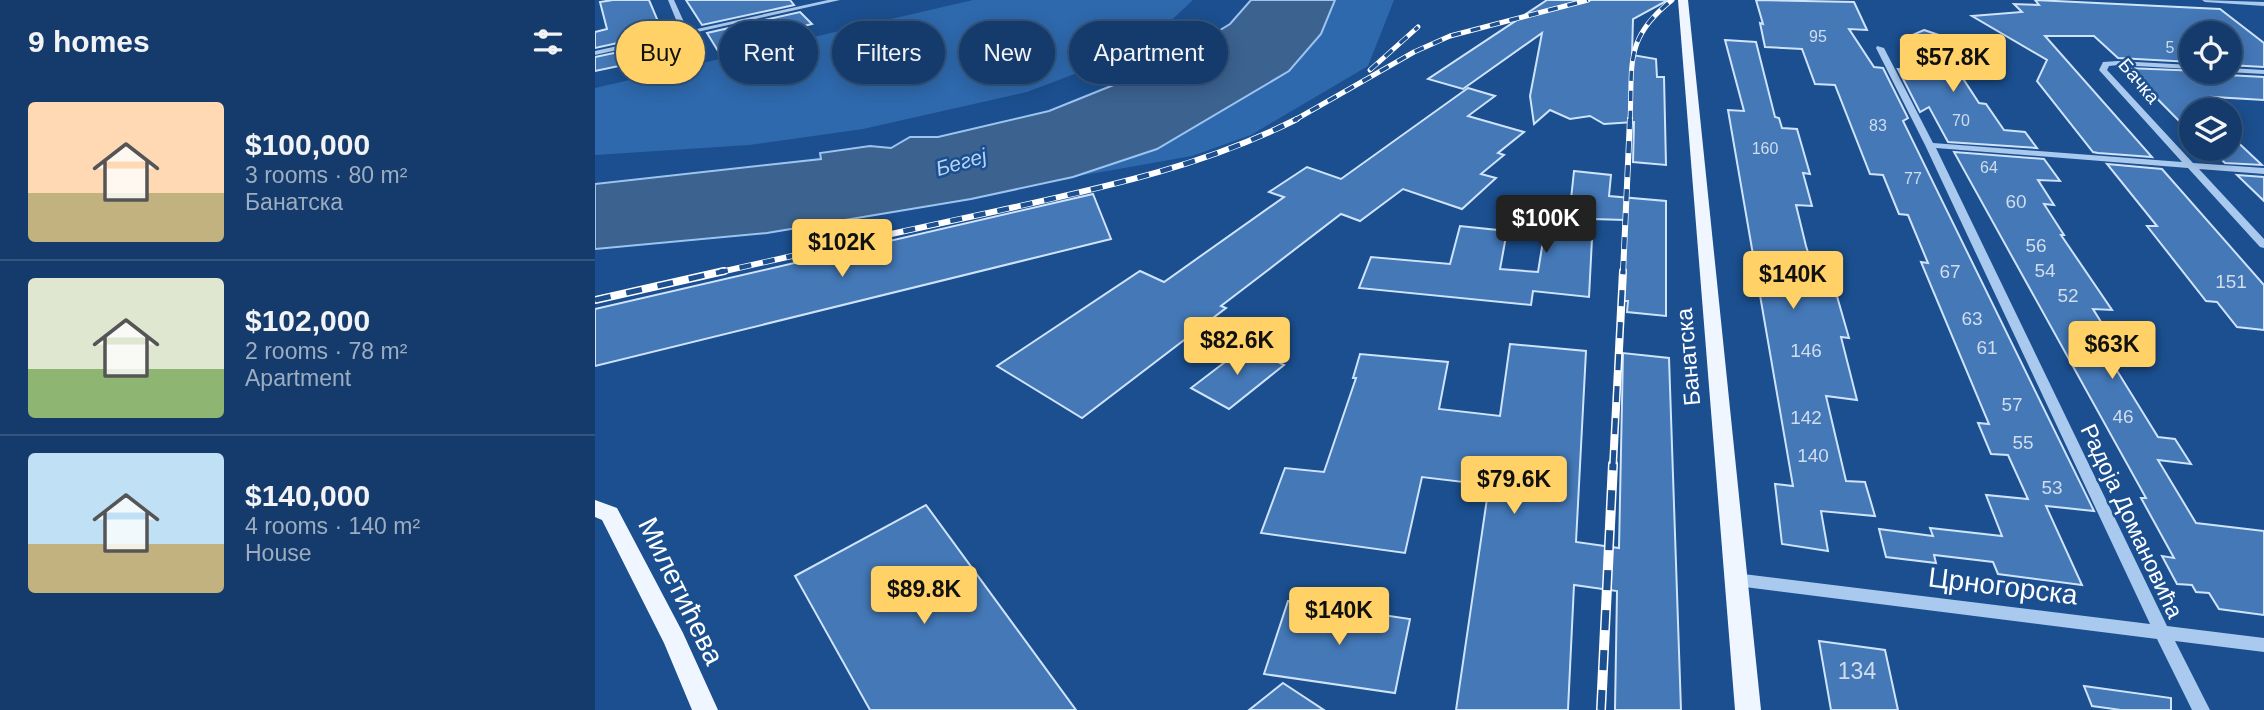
<!DOCTYPE html>
<html lang="en">
<head>
<meta charset="utf-8">
<style>
	:root { --surface:#143b6b; --page:#1d4271; --text:#f1f3f6; --muted:#9dadc1; --line:#33557e; --accent:#ffd166 }
	body { margin:0; font-family:Arial,sans-serif; background:var(--page); color:var(--text); height:100vh; display:flex; flex-direction:column; font-size:26px; white-space:nowrap }
	* { box-sizing:border-box; margin:0 }
	p { font-size:23px; color:var(--muted) }
	.icon { flex:none; width:38px; height:38px; fill:none; stroke:currentColor; stroke-width:2; stroke-linecap:round; stroke-linejoin:round }
	.map { position:relative; flex:1; overflow:hidden }
	.details { display:flex; flex-direction:column; background:var(--surface); width:595px }
	.details>* { flex:none }
	.guide { position:absolute; left:21px; top:21px; width:665px; height:63px; display:flex; gap:14px }
	.fabs { position:absolute; left:1584px; top:21px; display:grid; gap:14px }
	.fabs a { display:grid; place-items:center; width:63px; height:63px; border-radius:50%; background:var(--surface); box-shadow:0 4px 18px #0003,0 0 0 2px var(--line); font-size:35px }
	.price { position:absolute; translate:-50% -60px; padding:0 16px; border-radius:7px; background:var(--accent); color:#111; font-size:23px; line-height:46px; filter:drop-shadow(0 2px 4px #0008) }
	.price::after { content:''; position:absolute; left:50%; top:42px; width:21px; height:16px; margin-left:-10px; background:inherit; clip-path:polygon(0 0,100% 0,50% 100%) }
	.price.selected { background:#222; color:#fff }
	ul { padding:0; list-style:none }
	li { display:flex; align-items:center; gap:21px; height:175px; padding:0 28px }
	li+li { border-top:2px solid var(--line) }
	li span { display:grid; place-items:center; flex:none; width:196px; height:140px; border-radius:7px; color:#555 }
	li>.icon { margin-inline-start:auto }
	span .icon { width:84px; height:84px; fill:#fffc; stroke-width:1 }
	li b { font-size:30px }
	h2 { display:flex; justify-content:space-between; align-items:center; height:84px; padding:0 28px; font-size:30px }
	.tag { padding:0 24px; border-radius:32px; background:var(--surface); box-shadow:0 4px 18px #0003,0 0 0 2px var(--line); font-size:24px; line-height:63px }
	.tag.selected { background:var(--accent); color:#111 }
	main { display:flex; flex:1; min-height:0 }
	.map>svg:first-child { display:block }
	.green { fill:#2e69ad }
	.water { fill:#3c6290; stroke:#9cc4f0; stroke-width:2 }
	.building { fill:#4478b7; stroke:#cfe3fa; stroke-width:2 }
	.lines { fill:none; stroke-linecap:round; stroke-linejoin:round }
	.minor { fill:#a9c9ee; fill-rule:evenodd }
	.major { fill:#f0f6ff; fill-rule:evenodd }
	.rail-far3-casing { stroke:#fff; stroke-width:5 }
	.rail-far2-casing { stroke:#fff; stroke-width:6 }
	.rail-far1-casing { stroke:#fff; stroke-width:8 }
	.rail-casing { stroke:#fff; stroke-width:10 }
	.rail-far3 { stroke:#1b4f8f; stroke-width:3.5; stroke-dasharray:10; stroke-linecap:butt }
	.rail-far2 { stroke:#1b4f8f; stroke-width:4.5; stroke-dasharray:12; stroke-linecap:butt }
	.rail-far1 { stroke:#1b4f8f; stroke-width:5; stroke-dasharray:16; stroke-linecap:butt }
	.rail { stroke:#1b4f8f; stroke-width:7; stroke-dasharray:20; stroke-linecap:butt }
	.labels { text-anchor:middle; dominant-baseline:central; stroke-width:5; stroke-linejoin:round; paint-order:stroke }
	.far-number-label { font-size:16px; fill:#d0dded }
	.far-street-label { font-size:19px; fill:#fff; stroke:#1b4f8f }
	.number-label { font-size:19px; fill:#d0dded }
	.far-water-label { font-size:21px; font-style:italic; fill:#b5d3f5; stroke:#1b4f8f }
	.street-label { font-size:23px; fill:#fff; stroke:#1b4f8f }
	.near-number-label { font-size:23px; fill:#d0dded }
	.near-street-label { font-size:28px; fill:#fff; stroke:#1b4f8f }
</style>
</head>
<body>
<main>
<section class="details">
<h2>9 homes<svg class="icon" aria-label="filters" viewBox="0 0 24 24"><path d="M4 7h16M4 17h16"/><circle cx="9" cy="7" r="2"/><circle cx="15" cy="17" r="2"/></svg></h2>
<ul>
<li><span style="background:linear-gradient(#ffd9b3 65%,#c2b280 0)"><svg class="icon" aria-label="home" viewBox="0 0 24 24"><path d="M3 11l9-7 9 7M6 9v11h12V9"/></svg></span><div><b>$100,000</b><p>3 rooms · 80 m²</p><p>Банатска</p></div></li>
<li><span style="background:linear-gradient(#dfe7d0 65%,#8fb573 0)"><svg class="icon" aria-label="home" viewBox="0 0 24 24"><path d="M3 11l9-7 9 7M6 9v11h12V9"/></svg></span><div><b>$102,000</b><p>2 rooms · 78 m²</p><p>Apartment</p></div></li>
<li><span style="background:linear-gradient(#bfe0f5 65%,#c2b280 0)"><svg class="icon" aria-label="home" viewBox="0 0 24 24"><path d="M3 11l9-7 9 7M6 9v11h12V9"/></svg></span><div><b>$140,000</b><p>4 rooms · 140 m²</p><p>House</p></div></li>
</ul>
</section>
<div class="map">
<svg width="1669" height="710" viewBox="0 0 1669 710">
	<rect width="100%" height="100%" fill="#1b4f8f"/>
	<g class="green">
		<path d="M378,0H598L566,30L532,54L432,92L268,129L154,145L0,155V88Z"/>
		<path d="M740,0H799L773,66L656,135L597,156L478,177L562,149L726,34Z"/>
	</g>
	<path class="water" d="M656,0H740L726,34L694,71L562,149L478,177L376,199L172,233L0,249V184L226,159L225,153L275,146L296,148L315,137H343L454,111L521,84L605,42L635,24Z"/>
	<g class="building">
		<path d="M18,0H54L68,33L0,48V32L12,29L5,2Z"/>
		<path d="M91,0H195L199,5L107,25Z"/>
		<path d="M952,0H1073L1038,19L1037,55L1061,59L1062,77H1069L1071,165L1038,162L1039,122L1009,124L995,116L975,119L955,110L939,124L935,96L947,33L868,89L833,79Z"/>
		<path d="M1161,0L1259,2L1272,30L1254,29L1279,67L1288,68L1313,118L1308,121L1499,511L1451,506L1487,585L1403,574L1398,562L1339,555L1341,563L1291,557L1284,529L1338,536L1335,528L1407,536L1391,495L1433,499L1413,455L1396,454L1383,423L1394,424L1326,262L1333,263L1313,215L1304,214L1288,175L1275,174L1240,85L1220,84L1207,49L1170,47L1165,23L1168,24Z"/>
		<path d="M1440,0L1625,9L1669,43V67L1634,65V33H1596V62L1523,58L1499,36H1450L1557,157L1503,153L1498,152L1442,81L1452,60L1377,16L1427,12L1419,4L1444,5Z"/>
		<path d="M205,12L217,24L143,43V48L123,51L112,33Z"/>
		<path d="M1329,30L1391,51L1352,54L1384,103L1391,104L1409,130L1430,132L1442,148L1353,142L1334,107L1325,112L1303,69L1324,70L1306,40Z"/>
		<path d="M1130,40L1161,42L1180,117L1184,118L1187,128L1202,129L1215,174L1208,173L1217,206L1201,205L1211,246L1219,271L1235,272L1254,338L1246,337L1262,400L1231,396L1251,481L1270,482L1280,516L1226,511L1233,551L1187,544L1180,484L1198,486L1133,110L1149,111Z"/>
		<path d="M71,42L76,55L0,71V57Z"/>
		<path d="M1532,68L1629,72L1632,75L1669,77V100L1618,97L1633,110H1596V133Z"/>
		<path d="M873,88L900,96L873,116L929,132L903,153L909,155L886,174L901,178L867,209L808,189L765,221L746,214L626,306L631,308L487,418L402,366L545,271L569,282L689,197L674,192L712,167L746,179Z"/>
		<path d="M1634,134L1667,165L1630,163L1616,149H1634Z"/>
		<path d="M1359,152L1449,159L1465,181L1443,180L1459,205L1449,204L1469,235H1466L1517,310L1498,309L1531,362L1516,361L1563,437L1580,439L1596,464L1563,460L1601,523L1669,531V615L1624,609L1614,593L1601,592L1597,585L1582,584L1567,556L1579,558L1546,498H1551Z"/>
		<path d="M1512,164L1567,169L1669,285V330L1642,327L1622,302L1611,301L1552,226H1562Z"/>
		<path d="M979,171L1016,175L1014,196L1071,201V316L1032,312L1033,301H1029L1030,220L998,219L994,297L938,291L936,305L764,288L776,257L855,264L865,226L912,231L905,269L943,272L955,197L976,199Z"/>
		<path d="M1642,175L1669,177V201Z"/>
		<path d="M498,194L516,239L0,366V309Z"/>
		<path d="M915,344L991,351L981,542L1024,548L1028,353L1074,358L1086,710H1020L1022,591L979,585L973,710H861L894,485L827,477L810,553L666,533L690,468L729,472L761,378H758L765,354L853,362L844,409L905,416Z"/>
		<path d="M651,346L689,365L634,409L596,388Z"/>
		<path d="M331,505L481,710H275L200,576Z"/>
		<path d="M693,601L815,619L800,693L669,674Z"/>
		<path d="M1224,641L1290,650L1303,710H1236Z"/>
		<path d="M688,683L729,710H654Z"/>
		<path d="M1489,686L1576,698V710H1526L1497,706Z"/>
	</g>
	<g class="lines">
		<g class="minor">
			<path d="M73,0H79L93,31L233,0H245L0,55V51L86,32Z"/>
			<path d="M1607,0L1669,2V6L1610,2Z"/>
			<path d="M1282,46L1289,48L1338,143L1587,162L1504,70L1508,62L1523,61L1596,65V69L1523,65L1514,66L1512,70L1598,163L1669,168V174L1604,169L1669,239V248L1665,247L1593,168L1341,148L1572,626L1669,638V652L1580,641L1615,710H1597L1562,639L1134,585L1132,580L1134,575L1140,573L1555,624L1330,145L1281,48Z"/>
			<path d="M1634,68L1669,70V74L1632,72H1634Z"/>
		</g>
		<g class="major">
			<path d="M1083,0H1093L1166,710H1140Z"/>
			<path d="M0,500L22,508L88,633L123,710H97L69,643L7,520L0,517Z"/>
		</g>
		<g class="rail-far3-casing">
			<g id="rail-far3">
				<path d="M775,70L823,27"/>
				<path d="M698,121L819,52L855,36L993,0"/>
				<path d="M1035,121C1038,65 1028,39 1077,0"/>
			</g>
		</g>
		<g class="rail-far2-casing">
			<g id="rail-far2">
				<path d="M121,273C215,252 308,231 402,211C505,188 607,167 702,119"/>
				<path d="M1028,273L1035,119"/>
			</g>
		</g>
		<g class="rail-far1-casing">
			<g id="rail-far1">
				<path d="M0,300L129,271"/>
				<path d="M1018,466L1028,271"/>
			</g>
		</g>
		<g class="rail-casing">
			<path id="rail" d="M1006,710L1018,464"/>
		</g>
		<use href="#rail-far3" class="rail-far3"/>
		<use href="#rail-far2" class="rail-far2"/>
		<use href="#rail-far1" class="rail-far1"/>
		<use href="#rail" class="rail"/>
	</g>
	<g class="labels">
		<g class="far-number-label">
			<text x="1223" y="36">95</text>
			<text x="1575" y="47">5</text>
			<text x="1366" y="120">70</text>
			<text x="1283" y="125">83</text>
			<text x="1170" y="148">160</text>
			<text x="1394" y="167">64</text>
			<text x="1318" y="178">77</text>
		</g>
		<g class="far-street-label">
			<text transform="translate(1544 81) rotate(50)">Бачка</text>
		</g>
		<g class="number-label">
			<text x="1421" y="201">60</text>
			<text x="1441" y="245">56</text>
			<text x="1450" y="270">54</text>
			<text x="1355" y="271">67</text>
			<text x="1636" y="281">151</text>
			<text x="1473" y="295">52</text>
			<text x="1377" y="318">63</text>
			<text x="1392" y="347">61</text>
			<text x="1211" y="350">146</text>
			<text x="1417" y="404">57</text>
			<text x="1528" y="416">46</text>
			<text x="1211" y="417">142</text>
			<text x="1428" y="442">55</text>
			<text x="1218" y="455">140</text>
			<text x="1457" y="487">53</text>
		</g>
		<g class="far-water-label">
			<text transform="translate(366 162) rotate(-16)">Бегеј</text>
		</g>
		<g class="street-label">
			<text transform="translate(1093 357) rotate(-95)">Банатска</text>
			<text transform="translate(1537 521) rotate(65)">Радоја Домановића</text>
		</g>
		<g class="near-number-label">
			<text x="1262" y="671">134</text>
		</g>
		<g class="near-street-label">
			<text transform="translate(1408 586) rotate(7)">Црногорска</text>
			<text transform="translate(86 591) rotate(64)">Милетићева</text>
		</g>
	</g>
</svg>
<div class="fabs">
<a><svg class="icon" aria-label="locate" viewBox="0 0 24 24"><circle cx="12" cy="12" r="6"/><path d="M12 2v4M12 18v4M2 12h4M18 12h4"/></svg></a>
<a><svg class="icon" aria-label="layers" viewBox="0 0 24 24"><path d="M12 4l9 5-9 5-9-5zM3 14l9 5 9-5"/></svg></a>
</div>
<b class="price" style="left:1358px;top:94px">$57.8K</b>
<b class="price selected" style="left:951px;top:255px">$100K</b>
<b class="price" style="left:247px;top:279px">$102K</b>
<b class="price" style="left:1198px;top:311px">$140K</b>
<b class="price" style="left:642px;top:377px">$82.6K</b>
<b class="price" style="left:1517px;top:381px">$63K</b>
<b class="price" style="left:919px;top:516px">$79.6K</b>
<b class="price" style="left:329px;top:626px">$89.8K</b>
<b class="price" style="left:744px;top:647px">$140K</b>
<div class="guide">
<a class="tag selected">Buy</a>
<a class="tag">Rent</a>
<a class="tag">Filters</a>
<a class="tag">New</a>
<a class="tag">Apartment</a>
</div>
</div>
</main>
</body>
</html>
